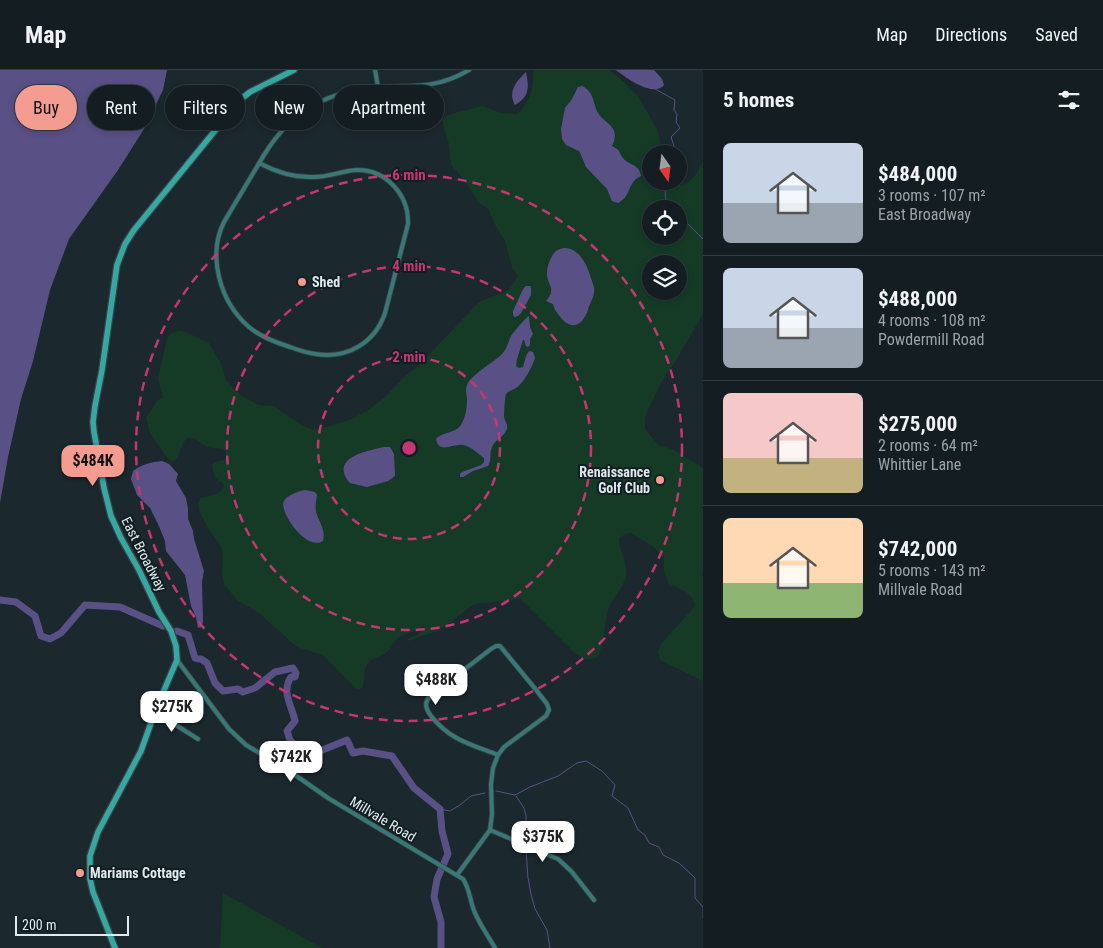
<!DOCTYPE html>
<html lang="en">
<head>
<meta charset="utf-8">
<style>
	:root { --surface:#141e22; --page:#212b2f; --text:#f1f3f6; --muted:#9da2a5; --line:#333c40; --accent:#f59c91 }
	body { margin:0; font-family:"Roboto Condensed",sans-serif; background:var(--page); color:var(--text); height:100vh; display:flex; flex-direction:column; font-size:19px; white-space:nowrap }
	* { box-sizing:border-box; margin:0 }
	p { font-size:16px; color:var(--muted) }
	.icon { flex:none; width:28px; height:28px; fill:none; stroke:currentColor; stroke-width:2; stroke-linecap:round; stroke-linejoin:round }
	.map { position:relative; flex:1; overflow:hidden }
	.panel { display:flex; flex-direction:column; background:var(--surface); width:400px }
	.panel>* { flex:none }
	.banner { position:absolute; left:15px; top:15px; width:475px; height:45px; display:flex; gap:10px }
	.needle { width:32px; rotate:166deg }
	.tools { position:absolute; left:642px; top:75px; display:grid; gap:10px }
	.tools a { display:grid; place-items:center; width:45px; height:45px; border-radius:50%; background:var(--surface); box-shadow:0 2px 8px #0003,0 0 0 1px var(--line); font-size:25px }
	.scale { position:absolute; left:15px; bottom:12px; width:114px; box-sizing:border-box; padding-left:5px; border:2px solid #e0e9ec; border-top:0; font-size:14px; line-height:18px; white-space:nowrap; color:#e0e9ec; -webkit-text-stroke:4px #111e23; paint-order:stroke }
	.price { position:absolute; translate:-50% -42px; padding:0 11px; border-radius:10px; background:#fff; color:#222; font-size:16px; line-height:32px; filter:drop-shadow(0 1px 2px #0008) }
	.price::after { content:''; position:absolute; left:50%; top:30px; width:15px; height:11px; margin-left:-8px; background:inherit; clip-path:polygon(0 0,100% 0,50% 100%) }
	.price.current { background:var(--accent); color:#111 }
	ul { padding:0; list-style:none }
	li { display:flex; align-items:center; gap:15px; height:125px; padding:0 20px }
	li+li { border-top:1px solid var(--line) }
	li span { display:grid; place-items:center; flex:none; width:140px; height:100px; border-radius:8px; color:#555 }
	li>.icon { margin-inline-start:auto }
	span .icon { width:60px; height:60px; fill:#fffc; stroke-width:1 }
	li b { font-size:21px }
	h2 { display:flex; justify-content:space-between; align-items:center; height:60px; padding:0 20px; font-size:21px }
	.chip { padding:0 18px; border-radius:22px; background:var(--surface); box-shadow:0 2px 8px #0003,0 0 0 1px var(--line); font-size:18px; line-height:45px }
	.chip.current { background:var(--accent); color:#111 }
	header { display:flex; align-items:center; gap:30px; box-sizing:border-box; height:70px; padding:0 25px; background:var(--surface); border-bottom:1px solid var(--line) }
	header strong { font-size:24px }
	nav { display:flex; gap:28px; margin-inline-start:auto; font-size:18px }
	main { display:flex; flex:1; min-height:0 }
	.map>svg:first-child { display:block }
	.green { fill:#153b27; fill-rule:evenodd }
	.water { fill:#595186 }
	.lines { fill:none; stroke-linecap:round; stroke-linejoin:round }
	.stream { stroke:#595186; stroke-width:1 }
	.river { stroke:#595186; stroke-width:7 }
	.street-casing { stroke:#374348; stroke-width:5.5 }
	.secondary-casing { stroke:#374348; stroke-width:8 }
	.street { stroke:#397875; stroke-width:4 }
	.secondary { stroke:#37a7a2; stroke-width:5.5 }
	.ring { fill:none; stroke:#c63771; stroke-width:2.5; stroke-dasharray:9 6 }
	.poi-dot { fill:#f59c91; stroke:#111e23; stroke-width:2 }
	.labels { text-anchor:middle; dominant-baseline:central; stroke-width:4; stroke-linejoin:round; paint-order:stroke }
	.poi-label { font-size:14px; font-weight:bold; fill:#e0e9ec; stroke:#111e23; text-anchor:start }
	.street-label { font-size:14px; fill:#e0e9ec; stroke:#111e23 }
	.centre { fill:#c63771; stroke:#111e23; stroke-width:2.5 }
	.ring-label { font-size:15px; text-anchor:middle; font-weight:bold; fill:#c63771; stroke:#111e23; stroke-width:4; stroke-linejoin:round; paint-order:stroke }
</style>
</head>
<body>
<header>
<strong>Map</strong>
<nav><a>Map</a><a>Directions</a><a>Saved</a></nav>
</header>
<main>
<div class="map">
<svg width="703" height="878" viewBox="0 0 703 878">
	<rect width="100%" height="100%" fill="#1b282d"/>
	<g class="green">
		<path d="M534,0H609L623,11L637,25L657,59L660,70V81L658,84H651V96L648,103L651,109V111C667,111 680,122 693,108C698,104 699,96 703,91V244L675,292L662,311L645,346V359L658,375L672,379L703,398V502L702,504L703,506V611L660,590L658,582L661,574L695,536C693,523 681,519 669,514L664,501V491L661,484L651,475L631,463L625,464L619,469C619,482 629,494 626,507C623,518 613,527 609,537C604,549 605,578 597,587C595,589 590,589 586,589C583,588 579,585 576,584L521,529L474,534L443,558L437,561L408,571L407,570L409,568C416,565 423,563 424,555C416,563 408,562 399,567C394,570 392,578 387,582C383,586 377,586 373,589C362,596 365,606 363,617L359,619H356L323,585L297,577L259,543L237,530L224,514L222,504L223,487L222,479L219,473L208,458L199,441L198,433L201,428C210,425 221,425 224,416L222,412C214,409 213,403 212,395L215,392L224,390L226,387V381L224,379C219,378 213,379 208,377C201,374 191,361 184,372C179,379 181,387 172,392L166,386L150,363L146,348L158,330L163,327L158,309L167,268C171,263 175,261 181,261L186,262L209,273L221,294L226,310L239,324L258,335L274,336L300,354L313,360L320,359L352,349L368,340L384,328L405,306L418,296L479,232C487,228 505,223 511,217C513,214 516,209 518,206L512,197L505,171L494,153L489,140L478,132L468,115L451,94L449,75L442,50L446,46L454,43L483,36L501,43L516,44L520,42L529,28L532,19ZM651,139H679V166H651ZM651,194H679V221H651Z"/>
		<path d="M223,823L322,878H220Z"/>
	</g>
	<g class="water">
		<path d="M0,0H167L163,20L144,59L118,100L69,169L50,220L33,291L21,329L8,387L0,433Z"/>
		<path d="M616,0H654L662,9L664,15C654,28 626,8 616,0Z"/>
		<path d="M526,2C529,17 530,26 515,35C507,21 517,11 526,2Z"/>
		<path d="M582,16C595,23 592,31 598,43C602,50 611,53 614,61C616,67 614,71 612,76C622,81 618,82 623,88C629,96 639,93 641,106C638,108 635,109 634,111C627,120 630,126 618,133L612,131L607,119L586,97L581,85L579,81L566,75L562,69L561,59L565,38L572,29L578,17Z"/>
		<path d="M564,178C581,178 588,198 592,211C593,215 595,218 594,222C594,228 589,234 588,240C581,259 569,260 558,244C555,241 554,237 553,234L546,231C548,228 551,226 551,221C552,217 549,214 548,210C545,202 549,190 554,183C556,180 560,179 564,178Z"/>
		<path d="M526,216H530L531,218V225L521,243L518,246L514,247L513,244V241L523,219Z"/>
		<path d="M529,246L530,257L533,264L530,269V275L528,277L526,276L524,270H523L517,289L516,296L519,298L523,297L526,286L529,281L533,282L535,288C532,297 524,313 516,318C513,320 508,321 506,324C505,325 504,345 504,347C505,352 508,354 507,359C504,367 495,370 492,377C489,384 492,390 488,396L473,401L463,407H460V404L462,402L481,395L484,392V388C478,384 471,376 463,375C453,373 439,385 436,369C443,361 457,364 462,353C466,346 467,337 467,330C467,325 465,320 467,315C472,304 493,293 502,284C507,279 508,272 511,266C514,262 525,248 529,246Z"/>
		<path d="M384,377H390L394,384L395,406L388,411L367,417L350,413C329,388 366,381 384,377Z"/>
		<path d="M162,391L169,394L178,404L176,411L186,428L188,439V449L193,461L194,469L204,501L202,512L203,552L201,557L198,558L196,547L191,536L185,505L166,481L165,471L158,454L150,438L137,425L131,409L133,401C142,394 152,392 162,391Z"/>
		<path d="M305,420L315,422L317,425C316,431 315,436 316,442C319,452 326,460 323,471C306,482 278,440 284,431C287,425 299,421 305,420Z"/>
	</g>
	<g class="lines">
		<g class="stream">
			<path d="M655,19L675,30L674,40L677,44L676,52L680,58L671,67L674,76L666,81L667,84"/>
			<path d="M669,111L666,114C665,126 663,133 676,139"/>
			<path d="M679,140L685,143V151L703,169"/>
			<path d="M496,721L515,725L530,717L558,706L577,693L586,691L602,701L615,715L612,726L628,738L638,760L645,765L649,773L659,777L663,785L679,793L695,808V828L703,837V848"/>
			<path d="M516,726L524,738L526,746V770"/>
			<path d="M440,739L450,741L460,735L471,726L485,723"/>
			<path d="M526,781L528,808L531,824L535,839L547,860L550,878"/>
		</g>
		<g class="river">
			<path d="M0,530L16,532L35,546L41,566L50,569L61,563L85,535L120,537L163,556"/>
			<path d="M177,561L188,565L195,588L198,589H201L207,593L215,613L223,621L238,619L243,622L255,618L275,602L293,598L296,603L295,607H291C281,622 292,636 295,651L287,661L290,670L300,681H320L347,670L353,683L363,681L392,686L414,718L440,739L442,761L448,784L437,809L434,827L441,852V878"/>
		</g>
		<g class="street-casing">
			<g id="street">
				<path d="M375,0L378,17"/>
				<path d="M259,93C276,102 295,108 314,107C329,107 342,101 356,100C386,99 409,125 408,154L385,243C375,273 347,289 316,284C307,283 298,280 290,277C275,272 261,267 249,257C220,232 207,186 224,152L264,85C291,41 329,20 380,17C415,15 437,19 469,0"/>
				<path d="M177,590L229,659L246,675L288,700L328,728L463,809C470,819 470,832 475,843C480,855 489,867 495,878"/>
				<path d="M155,642L198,669"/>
				<path d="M490,760L558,789L572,802L594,830"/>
				<path d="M457,805L490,760L492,744L491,714L493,698L498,685C470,674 450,670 431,646C425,638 424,632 431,625L491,579L496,576H500L537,621L547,634L549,640L546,646L504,677L498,685"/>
			</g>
		</g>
		<g class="secondary-casing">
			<path id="secondary" d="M115,878L93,822L90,809V786L98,762L141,681L156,639L177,590L176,576L171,561L159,542L139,500L121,468L111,446L104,418L94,362L93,352L95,336L102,300L117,195L125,174L134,160L240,30L250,22L294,0"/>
		</g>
		<use href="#street" class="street"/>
		<use href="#secondary" class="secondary"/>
	</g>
	<g class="ring">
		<circle cx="409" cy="378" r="91"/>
		<circle cx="409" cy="378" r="182"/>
		<circle cx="409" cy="378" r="273"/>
	</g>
	<g class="poi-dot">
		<circle cx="302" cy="212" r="5"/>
		<circle cx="660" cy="410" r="5"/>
		<circle cx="80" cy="803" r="5"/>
	</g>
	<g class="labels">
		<g class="poi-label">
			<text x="312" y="212">Shed</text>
			<text x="650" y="402" text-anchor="end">Renaissance<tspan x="650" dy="16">Golf Club</tspan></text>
			<text x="90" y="803">Mariams Cottage</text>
		</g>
		<g class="street-label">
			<text transform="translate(144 484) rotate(63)">East Broadway</text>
			<text transform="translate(383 749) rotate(31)">Millvale Road</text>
		</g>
	</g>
	<circle cx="409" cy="378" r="8" class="centre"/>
	<g class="ring-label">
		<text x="409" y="110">6 min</text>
		<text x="409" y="201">4 min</text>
		<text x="409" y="292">2 min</text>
	</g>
</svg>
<div class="tools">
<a><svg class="needle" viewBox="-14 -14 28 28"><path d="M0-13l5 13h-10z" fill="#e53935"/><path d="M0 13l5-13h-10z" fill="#9da2a5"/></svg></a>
<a><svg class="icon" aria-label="locate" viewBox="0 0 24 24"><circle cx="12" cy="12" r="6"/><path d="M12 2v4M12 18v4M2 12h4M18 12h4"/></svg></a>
<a><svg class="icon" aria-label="layers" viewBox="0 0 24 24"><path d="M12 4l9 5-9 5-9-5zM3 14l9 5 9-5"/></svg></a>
</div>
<div class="scale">200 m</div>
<b class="price current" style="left:93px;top:417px">$484K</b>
<b class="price" style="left:436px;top:636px">$488K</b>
<b class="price" style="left:172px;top:663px">$275K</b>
<b class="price" style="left:291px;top:713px">$742K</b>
<b class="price" style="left:543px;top:793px">$375K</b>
<div class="banner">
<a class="chip current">Buy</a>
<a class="chip">Rent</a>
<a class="chip">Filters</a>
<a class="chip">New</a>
<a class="chip">Apartment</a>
</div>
</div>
<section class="panel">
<h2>5 homes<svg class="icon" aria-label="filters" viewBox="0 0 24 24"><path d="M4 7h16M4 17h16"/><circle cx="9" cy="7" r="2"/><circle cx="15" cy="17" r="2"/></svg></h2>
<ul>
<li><span style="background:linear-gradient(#c9d6e8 60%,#9aa5b1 0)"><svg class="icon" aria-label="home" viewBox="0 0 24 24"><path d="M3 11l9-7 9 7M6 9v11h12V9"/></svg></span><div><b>$484,000</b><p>3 rooms · 107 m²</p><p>East Broadway</p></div></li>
<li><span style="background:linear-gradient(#c9d6e8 60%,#9aa5b1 0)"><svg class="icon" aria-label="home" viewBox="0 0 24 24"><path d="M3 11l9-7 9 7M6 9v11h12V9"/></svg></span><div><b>$488,000</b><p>4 rooms · 108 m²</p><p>Powdermill Road</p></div></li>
<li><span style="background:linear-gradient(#f6c9c9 65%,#c2b280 0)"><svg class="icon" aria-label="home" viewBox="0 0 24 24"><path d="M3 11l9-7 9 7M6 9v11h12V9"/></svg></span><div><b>$275,000</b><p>2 rooms · 64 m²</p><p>Whittier Lane</p></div></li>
<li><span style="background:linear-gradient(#ffd9b3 65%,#8fb573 0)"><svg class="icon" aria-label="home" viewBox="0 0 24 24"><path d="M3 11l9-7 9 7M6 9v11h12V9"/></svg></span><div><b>$742,000</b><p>5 rooms · 143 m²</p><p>Millvale Road</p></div></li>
</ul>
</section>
</main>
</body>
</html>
